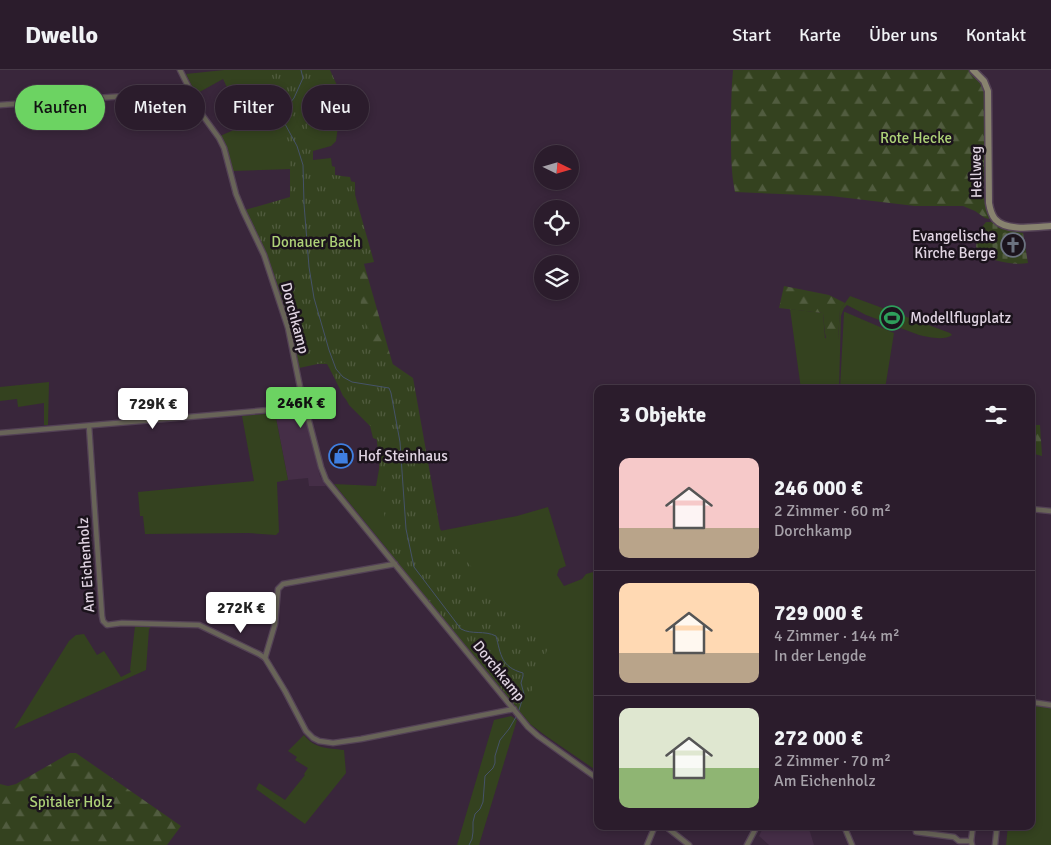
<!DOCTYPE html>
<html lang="de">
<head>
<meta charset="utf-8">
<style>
	:root { --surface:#2b1c2c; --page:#372938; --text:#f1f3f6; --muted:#a6a1a9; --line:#473a48; --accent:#6cd362 }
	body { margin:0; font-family:Signika,sans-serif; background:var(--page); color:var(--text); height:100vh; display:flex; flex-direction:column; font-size:19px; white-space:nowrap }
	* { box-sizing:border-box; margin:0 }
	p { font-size:16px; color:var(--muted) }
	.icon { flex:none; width:28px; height:28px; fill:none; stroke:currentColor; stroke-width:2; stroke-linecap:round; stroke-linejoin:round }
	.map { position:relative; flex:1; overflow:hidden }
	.details { position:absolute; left:594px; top:315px; width:441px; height:445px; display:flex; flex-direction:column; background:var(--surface); border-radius:10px; box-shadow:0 2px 8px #0003,0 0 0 1px var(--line) }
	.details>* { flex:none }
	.guide { position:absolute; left:15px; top:15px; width:475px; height:45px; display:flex; gap:10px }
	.needle { width:32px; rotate:95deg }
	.controls { position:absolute; left:534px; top:75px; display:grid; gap:10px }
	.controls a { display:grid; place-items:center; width:45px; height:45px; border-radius:50%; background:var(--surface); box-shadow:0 2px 8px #0003,0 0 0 1px var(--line); font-size:25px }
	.price { position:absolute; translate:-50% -42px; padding:0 11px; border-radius:5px; background:#fff; color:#222; font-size:16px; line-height:32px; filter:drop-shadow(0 1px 2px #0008) }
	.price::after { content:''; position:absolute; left:50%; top:30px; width:15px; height:11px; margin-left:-8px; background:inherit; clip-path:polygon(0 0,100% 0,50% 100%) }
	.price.on { background:var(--accent); color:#111 }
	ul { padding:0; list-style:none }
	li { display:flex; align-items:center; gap:15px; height:125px; padding:0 25px }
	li+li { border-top:1px solid var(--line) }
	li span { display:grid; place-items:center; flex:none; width:140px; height:100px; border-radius:10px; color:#555 }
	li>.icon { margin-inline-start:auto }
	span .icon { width:60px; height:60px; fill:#fffc; stroke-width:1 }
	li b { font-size:21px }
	h2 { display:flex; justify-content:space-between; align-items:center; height:60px; padding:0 25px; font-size:21px }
	.tag { padding:0 18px; border-radius:22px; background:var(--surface); box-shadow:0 2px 8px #0003,0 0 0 1px var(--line); font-size:18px; line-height:45px }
	.tag.on { background:var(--accent); color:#111 }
	header { display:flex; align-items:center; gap:30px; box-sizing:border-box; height:70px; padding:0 25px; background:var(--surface); border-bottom:1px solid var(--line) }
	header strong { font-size:24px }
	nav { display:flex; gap:28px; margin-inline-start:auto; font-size:18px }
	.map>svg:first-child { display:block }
	.built { fill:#452e47 }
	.grass { fill:#34421f }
	.forest { fill:url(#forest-firs) }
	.cemetery { fill:url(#cemetery-stones) }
	.park { fill:url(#park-tufts) }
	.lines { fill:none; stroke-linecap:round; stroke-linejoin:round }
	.stream { stroke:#465369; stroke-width:1 }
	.street-casing { stroke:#544256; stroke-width:7 }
	.secondary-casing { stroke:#544256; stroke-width:9 }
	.street { stroke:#686458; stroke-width:4.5 }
	.secondary { stroke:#88836f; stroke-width:6 }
	.labels { text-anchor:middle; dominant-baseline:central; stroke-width:5; stroke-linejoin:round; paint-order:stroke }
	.park-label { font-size:15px; fill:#add177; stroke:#1b131c }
	.street-label { font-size:15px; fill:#e0d4e2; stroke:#1b131c }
	.poi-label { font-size:15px; fill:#e0d4e2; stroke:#1b131c; text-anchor:start }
</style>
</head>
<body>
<header>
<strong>Dwello</strong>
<nav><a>Start</a><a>Karte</a><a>Über uns</a><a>Kontakt</a></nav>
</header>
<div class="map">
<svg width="1051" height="775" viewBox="0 0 1051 775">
	<defs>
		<pattern id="forest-firs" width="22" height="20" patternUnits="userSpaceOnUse" patternTransform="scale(1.25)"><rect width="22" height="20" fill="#34421f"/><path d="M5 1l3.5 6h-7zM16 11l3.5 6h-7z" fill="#515c3f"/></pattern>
		<pattern id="cemetery-stones" width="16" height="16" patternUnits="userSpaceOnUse" patternTransform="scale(1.25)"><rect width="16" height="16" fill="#34421f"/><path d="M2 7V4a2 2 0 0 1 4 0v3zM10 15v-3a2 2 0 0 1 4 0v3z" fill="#515c3f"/></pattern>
		<pattern id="park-tufts" width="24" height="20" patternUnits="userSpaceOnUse" patternTransform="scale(1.25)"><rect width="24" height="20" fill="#34421f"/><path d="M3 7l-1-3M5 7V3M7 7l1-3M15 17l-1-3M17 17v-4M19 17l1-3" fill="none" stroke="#515c3f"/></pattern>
	</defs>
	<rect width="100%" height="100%" fill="#39263b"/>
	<g class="built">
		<path d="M303,341L320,406L326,416H309L308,408L288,410L275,343Z"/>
		<path d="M764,756H806L810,762L814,775H769L759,766Z"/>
	</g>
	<g class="grass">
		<path d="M224,0H329L338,20L358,56L342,55L343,50L339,49L336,71L331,76L313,81V90L331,88L332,96L335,97V105L342,106V110L355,112L356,183L440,461L517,446L548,437L566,496L559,499L557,505L564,516L582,509L586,504L597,501V494V701L546,666L530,654L334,414L376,416L381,388L385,373L373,368L370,356L349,335L327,294H319L318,286L296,290L290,258L282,227L260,167L297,143L293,99L233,101L220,66L245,55L223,9L196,24L186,4Z"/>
		<path d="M850,226L950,263L952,265C944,271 928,267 919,265L866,245L847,235L844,238L841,246L839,319H801L790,239L823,243L825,268L838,269L840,240Z"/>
		<path d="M844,242H845L894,263L885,319H840Z"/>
		<path d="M49,312L48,355H44V333L18,337L17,329L0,331V317Z"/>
		<path d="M275,343L288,410L277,412L279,462L276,465L248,463L145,464L143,446H140L138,422L254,411L242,346Z"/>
		<path d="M135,556H152L149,559L146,600L14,659L69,571L76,565L84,564L97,585L104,581L121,607L131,602L130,600Z"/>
		<path d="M1031,635L1051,637V775H1006L1008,756H1031Z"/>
		<path d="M511,646L517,650L479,775H457L494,650Z"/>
		<path d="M304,665C315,679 327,678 344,680L346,703L305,754L256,719L259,713L285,730L305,705L304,704L308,698L295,690L297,687L288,681Z"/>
	</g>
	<g class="forest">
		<path d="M733,0H969L971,1L982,13L984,22L986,44L983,124C984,132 989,141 989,149L985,148L975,141L963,136H915L831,126L735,122C731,103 731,83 731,63C731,42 731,21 733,0Z"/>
		<path d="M356,183L364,194L397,309L352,312Z"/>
		<path d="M784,216L829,225L845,233L840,240L838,269L835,272H827L825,263L823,243L779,238Z"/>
		<path d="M1031,355H1040L1042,386L1031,383Z"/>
		<path d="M70,683H76L181,756L167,775H0V714L8,716L16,714Z"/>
	</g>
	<path class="cemetery" d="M986,152H993L999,158L1023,163L1028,193C1011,196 992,189 976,185C976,172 977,162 986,152Z"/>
	<path class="park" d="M264,0H330L350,44L305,35L314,103L350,107L374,192L363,194L360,206L361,242L378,284L413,308L440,459L528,565L539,566L551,570L522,646L388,482L376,362L343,326L327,292L299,298L291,259L271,194L245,140L290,127V96L279,44Z"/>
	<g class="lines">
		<g class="stream">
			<path d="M301,0L303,8L294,28L282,43L285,54L297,76L303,95L304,134L309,197L314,228L329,280L336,299L343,307L352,312L389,318L391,323L400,372L406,459L414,497L461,559C472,565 484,560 496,566C501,585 501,597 523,603V606L521,613L524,624L518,643"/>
			<path d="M469,775L472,769L473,762V752L475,744L480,739L483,732L485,706L493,698L495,693V686L500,670L509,659L516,647"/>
		</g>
		<g class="street-casing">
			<g id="street">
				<path d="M180,0L203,46L219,68L224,78L236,124L243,141L264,185L288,258L300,317L321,397L326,410L528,657L538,666L598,709"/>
				<path d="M0,35L166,23L189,18"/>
				<path d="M89,356L102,546L103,551L107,555L122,553L199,555L259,584L265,588L285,621L306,661L313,668L319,671L333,673L361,669L514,639"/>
				<path d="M0,363L305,337"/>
				<path d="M1031,439L1051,441"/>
				<path d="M265,588L275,554L278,519L283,514L395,494"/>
				<path d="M1031,632L1051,635"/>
				<path d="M665,756L689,775"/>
				<path d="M844,756L852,775"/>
				<path d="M916,756V762L954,767L959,771H971"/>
				<path d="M647,775L655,756"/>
				<path d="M747,775L757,756"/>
				<path d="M972,775L971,771L973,756"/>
				<path d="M995,775L997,756"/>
			</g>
		</g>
		<g class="secondary-casing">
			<path id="secondary" d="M973,0L984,11L988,21L989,133C990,139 991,144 995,149C1006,162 1036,157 1051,156"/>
		</g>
		<use href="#street" class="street"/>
		<use href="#secondary" class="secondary"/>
	</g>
	<defs>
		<g id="church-ring" transform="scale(1.25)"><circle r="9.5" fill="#1b131c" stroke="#6b7280" stroke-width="1.5"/><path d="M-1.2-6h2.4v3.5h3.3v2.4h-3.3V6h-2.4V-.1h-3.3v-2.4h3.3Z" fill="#6b7280"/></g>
		<g id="stadium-ring" transform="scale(1.25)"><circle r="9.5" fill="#1b131c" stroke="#2e9e5b" stroke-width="1.5"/><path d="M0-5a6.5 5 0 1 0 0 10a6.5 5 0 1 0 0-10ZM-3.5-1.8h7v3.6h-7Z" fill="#2e9e5b"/></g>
		<g id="shop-ring" transform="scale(1.25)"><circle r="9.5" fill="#1b131c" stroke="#3f7fe0" stroke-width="1.5"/><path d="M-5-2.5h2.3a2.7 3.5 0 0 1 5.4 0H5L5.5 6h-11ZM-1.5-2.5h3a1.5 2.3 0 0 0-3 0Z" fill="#3f7fe0"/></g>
	</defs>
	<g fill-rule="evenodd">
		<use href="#church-ring" x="1013" y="175"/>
		<use href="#stadium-ring" x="892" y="248"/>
		<use href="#shop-ring" x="341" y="386"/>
	</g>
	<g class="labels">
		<g class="park-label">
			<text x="916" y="68">Rote Hecke</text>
			<text x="316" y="172">Donauer Bach</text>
			<text x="71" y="732">Spitaler Holz</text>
		</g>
		<g class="street-label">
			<text transform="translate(976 102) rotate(-91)">Hellweg</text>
			<text transform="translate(295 248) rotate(75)">Dorchkamp</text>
			<text transform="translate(86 495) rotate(-94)">Am Eichenholz</text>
			<text transform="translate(499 601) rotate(51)">Dorchkamp</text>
		</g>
		<g class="poi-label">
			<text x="996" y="166" text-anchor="end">Evangelische<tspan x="996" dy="17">Kirche Berge</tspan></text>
			<text x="910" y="248">Modellflugplatz</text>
			<text x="358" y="386">Hof Steinhaus</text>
		</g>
	</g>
</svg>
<div class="controls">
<a><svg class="needle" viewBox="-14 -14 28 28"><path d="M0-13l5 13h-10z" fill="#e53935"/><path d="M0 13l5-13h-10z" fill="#a6a1a9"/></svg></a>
<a><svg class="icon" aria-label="locate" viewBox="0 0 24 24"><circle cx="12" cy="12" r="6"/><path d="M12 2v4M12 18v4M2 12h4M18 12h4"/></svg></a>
<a><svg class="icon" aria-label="layers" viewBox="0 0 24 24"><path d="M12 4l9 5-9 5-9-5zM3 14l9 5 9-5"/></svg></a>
</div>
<b class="price on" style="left:301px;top:359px">246K €</b>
<b class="price" style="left:153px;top:360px">729K €</b>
<b class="price" style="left:241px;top:564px">272K €</b>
<div class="guide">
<a class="tag on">Kaufen</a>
<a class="tag">Mieten</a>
<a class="tag">Filter</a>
<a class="tag">Neu</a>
</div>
<section class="details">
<h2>3 Objekte<svg class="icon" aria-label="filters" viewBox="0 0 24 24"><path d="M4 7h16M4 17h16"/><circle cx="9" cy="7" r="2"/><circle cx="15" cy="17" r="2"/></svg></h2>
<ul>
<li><span style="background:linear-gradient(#f6c9c9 70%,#b9a48a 0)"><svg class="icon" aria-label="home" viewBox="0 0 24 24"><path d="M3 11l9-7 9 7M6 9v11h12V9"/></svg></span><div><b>246 000 €</b><p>2 Zimmer · 60 m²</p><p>Dorchkamp</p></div></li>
<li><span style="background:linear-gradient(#ffd9b3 70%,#b9a48a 0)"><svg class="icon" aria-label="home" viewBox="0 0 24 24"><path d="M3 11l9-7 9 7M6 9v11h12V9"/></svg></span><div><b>729 000 €</b><p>4 Zimmer · 144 m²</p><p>In der Lengde</p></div></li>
<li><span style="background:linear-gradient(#dfe7d0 60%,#8fb573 0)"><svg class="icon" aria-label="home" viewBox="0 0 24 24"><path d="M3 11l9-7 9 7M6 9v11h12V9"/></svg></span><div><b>272 000 €</b><p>2 Zimmer · 70 m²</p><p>Am Eichenholz</p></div></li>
</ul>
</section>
</div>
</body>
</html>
